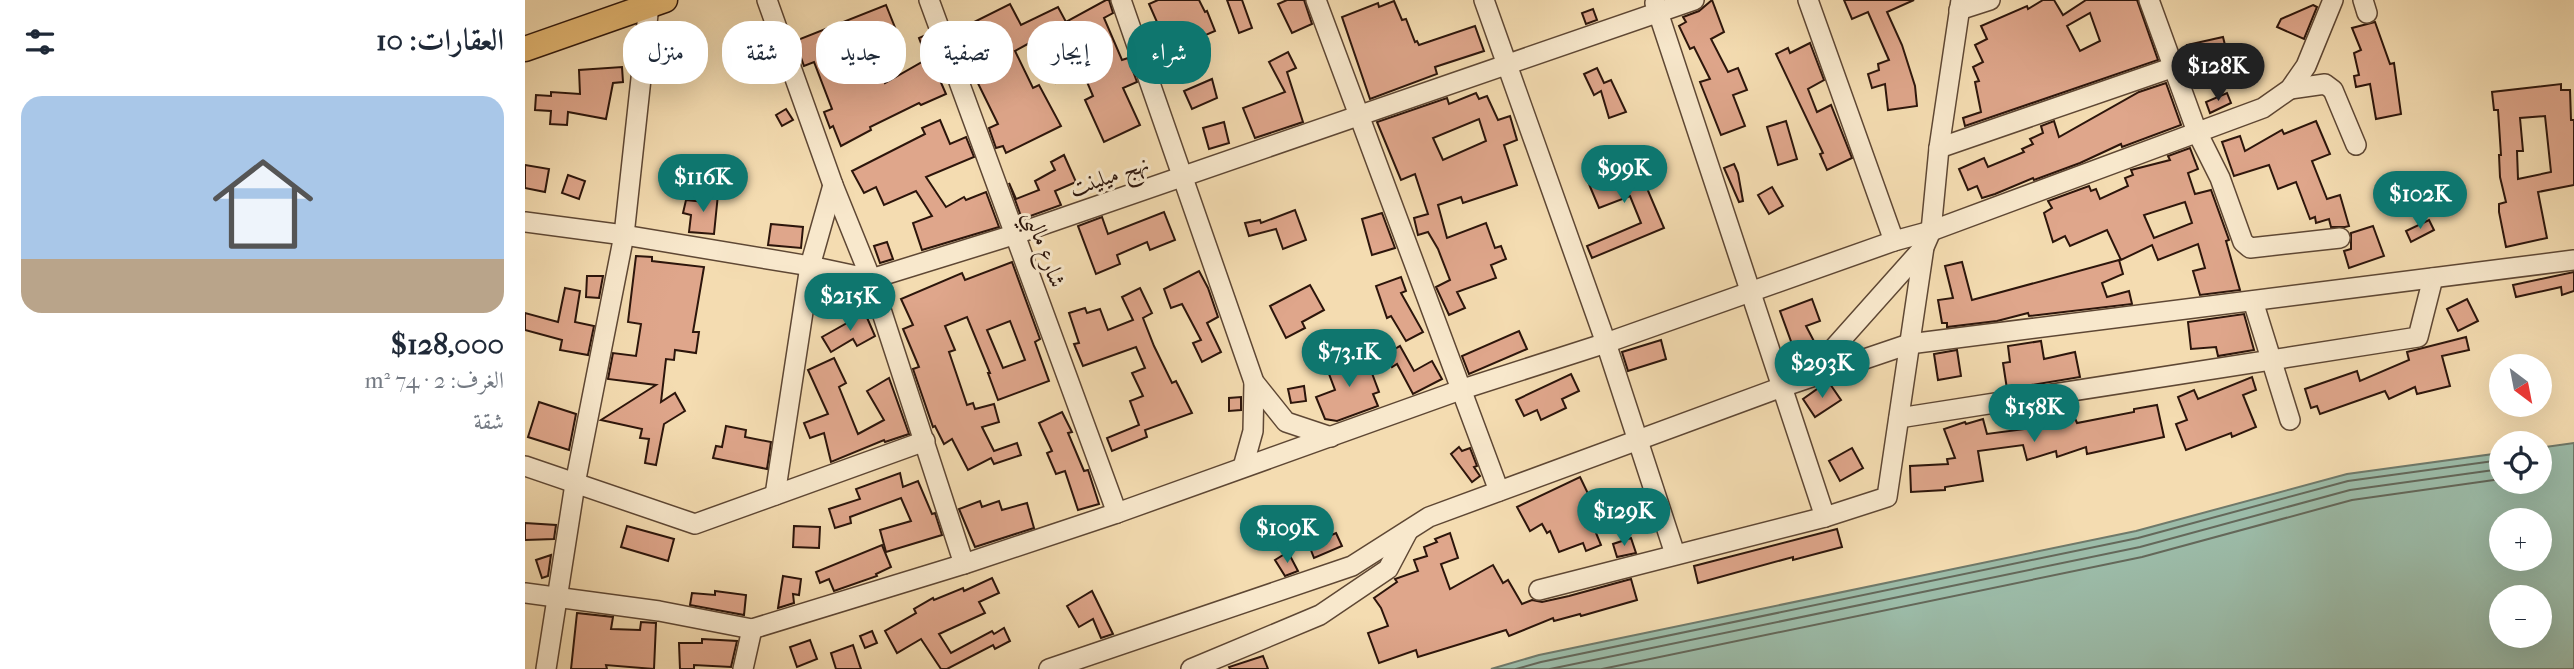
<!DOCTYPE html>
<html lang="ar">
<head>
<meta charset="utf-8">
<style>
	:root { --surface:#fff; --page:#f6f6f7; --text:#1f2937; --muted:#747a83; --line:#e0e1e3; --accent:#0f766e }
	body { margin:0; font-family:"IM FELL French Canon",Amiri,serif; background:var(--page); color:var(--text); direction:rtl; height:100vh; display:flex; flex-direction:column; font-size:26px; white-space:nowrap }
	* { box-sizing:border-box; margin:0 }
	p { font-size:23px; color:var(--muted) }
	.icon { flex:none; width:38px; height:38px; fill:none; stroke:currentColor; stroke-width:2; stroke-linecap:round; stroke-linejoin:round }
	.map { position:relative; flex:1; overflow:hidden; direction:ltr }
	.side { display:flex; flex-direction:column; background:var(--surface); width:525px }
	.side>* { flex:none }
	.hud { position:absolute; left:21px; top:21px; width:665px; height:63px; direction:rtl; display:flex; gap:14px }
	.needle { width:46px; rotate:148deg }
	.tools { position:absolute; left:1964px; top:354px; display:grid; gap:14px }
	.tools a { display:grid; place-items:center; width:63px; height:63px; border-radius:50%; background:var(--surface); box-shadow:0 7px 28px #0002; font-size:35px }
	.price { position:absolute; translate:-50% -60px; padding:0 16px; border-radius:24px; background:var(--accent); color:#fff; font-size:23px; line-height:46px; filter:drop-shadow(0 2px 4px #0008) }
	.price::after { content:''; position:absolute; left:50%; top:42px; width:21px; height:16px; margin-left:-10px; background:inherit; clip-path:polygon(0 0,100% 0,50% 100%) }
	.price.active { background:#222; color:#fff }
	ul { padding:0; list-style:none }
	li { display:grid; align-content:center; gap:14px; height:371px; padding:0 21px }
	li+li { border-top:2px solid var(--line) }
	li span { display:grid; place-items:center; height:217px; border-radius:21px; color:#555 }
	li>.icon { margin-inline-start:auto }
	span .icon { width:126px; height:126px; fill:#fffc; stroke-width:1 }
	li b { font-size:30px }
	h2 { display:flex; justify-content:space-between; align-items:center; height:84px; padding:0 21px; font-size:30px }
	.chip { padding:0 24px; border-radius:28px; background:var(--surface); box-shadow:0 7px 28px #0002; font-size:24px; line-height:63px }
	.chip.active { background:var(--accent); color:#fff }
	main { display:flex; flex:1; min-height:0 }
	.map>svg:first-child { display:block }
	.water { fill:#9cbca9; stroke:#6f796a; stroke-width:2; fill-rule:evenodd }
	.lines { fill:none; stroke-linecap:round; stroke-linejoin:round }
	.shore { stroke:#64685a; stroke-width:2 }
	.building { fill:#dfa68b; stroke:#2c150b; stroke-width:2; fill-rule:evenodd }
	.minor-casing { stroke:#5e4734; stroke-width:22 }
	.major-casing { stroke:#2c150b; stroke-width:27 }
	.minor { stroke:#f8e8cc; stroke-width:19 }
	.major { stroke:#eabe78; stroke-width:24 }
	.labels { text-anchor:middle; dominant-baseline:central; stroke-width:6; stroke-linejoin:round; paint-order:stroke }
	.street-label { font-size:23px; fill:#2c150b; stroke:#f8e8cc }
</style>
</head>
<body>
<main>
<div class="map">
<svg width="2049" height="669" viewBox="0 0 2049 669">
	<rect width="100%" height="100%" fill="#f4dcb1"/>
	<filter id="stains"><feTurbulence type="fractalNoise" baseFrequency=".00286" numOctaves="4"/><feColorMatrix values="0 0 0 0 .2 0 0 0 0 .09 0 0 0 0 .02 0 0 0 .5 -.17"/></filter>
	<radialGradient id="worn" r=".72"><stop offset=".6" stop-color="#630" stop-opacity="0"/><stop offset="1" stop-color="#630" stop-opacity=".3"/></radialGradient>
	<path class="water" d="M2049,443V669H966L1014,655L1611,531L1822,474L1976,453V481H2014V448ZM1976,520H2014V558H1976ZM1976,597H2014V635H1976Z"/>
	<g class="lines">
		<g class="shore">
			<path d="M991,669L1016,662L1613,538L1823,481L1976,460"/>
			<path d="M1025,669L1615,547L1825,490L1976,469"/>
			<path d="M1077,669L1617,557L1827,500L1976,479"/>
		</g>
	</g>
	<g class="building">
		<path d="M581,0H584L588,13L579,18L597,60L603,58L612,82L598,88L615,125L579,142L560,100L568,96L557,70L531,83L510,40L490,51L508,88L514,85L536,126L481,153L478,146L471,148L464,128L473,124L444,65L441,66L429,32L485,4L496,25L533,7L541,22Z"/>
		<path d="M633,0H674L680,12L682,11L690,31L639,53L628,24L632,22L624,4Z"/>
		<path d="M702,0H717L727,28L714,33Z"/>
		<path d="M762,0H779L787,24L767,33L753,4Z"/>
		<path d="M1187,0L1199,32L1186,39L1203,72L1213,68L1222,90L1208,95L1220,126L1196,135L1175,82L1185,79L1169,47L1165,49L1154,26L1161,22L1158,17L1174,11Z"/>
		<path d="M1319,0H1389L1362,12L1377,45L1390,86L1392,106L1363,110L1360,84L1347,88L1343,74L1354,70L1353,64L1364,60L1343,12L1327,19Z"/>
		<path d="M1518,0H1529L1538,15L1561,0H1612L1633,60L1440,126L1438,118L1456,112L1450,82L1454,81L1448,67L1458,62L1450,45L1462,39L1456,26L1502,6L1503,9ZM1565,13L1575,41L1555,51L1542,26Z"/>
		<path d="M869,1L877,20L881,19L890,42L892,41L894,45L950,26L959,51L910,67L912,74L845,99L817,17L853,3L854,7Z"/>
		<path d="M361,5L371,30L344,41L360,83L402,59L394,38L403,34L419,76L414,78L421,94L396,105L394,103L345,127L346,130L316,146L308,126L305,128L299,112L307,109L289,62L279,66L270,41Z"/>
		<path d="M1788,5L1792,7L1779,39L1752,27L1756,19Z"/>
		<path d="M1068,9L1072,20L1061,24L1057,13Z"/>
		<path d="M1850,22L1865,64L1869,63L1876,114L1851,119L1845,84L1831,87L1829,76L1834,75L1829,53L1836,50L1827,28Z"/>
		<path d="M1698,37L1702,53L1665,60L1662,45Z"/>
		<path d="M1285,43L1299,80L1283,89L1292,112L1306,105L1327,158L1302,170L1295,154L1298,153L1251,54L1263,48L1265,53Z"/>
		<path d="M763,52L771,68L762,72L778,122L730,138L718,108L760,92L744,62Z"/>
		<path d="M97,67L98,82L88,83L81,119L43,112L42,125L25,124L26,111L10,110L11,95L26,96V92L55,94L54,70Z"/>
		<path d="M1072,68L1079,83L1086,80L1101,112L1084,118L1076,91L1069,95L1059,74Z"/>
		<path d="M687,79L692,98L667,109L659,91Z"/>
		<path d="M1641,83L1656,125L1597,147L1596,144L1555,163L1509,180L1508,178L1470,194L1457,198L1452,186L1443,190L1434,169L1459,158L1463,167L1499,152L1497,149L1508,144L1505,139L1518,133L1516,126L1529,121L1534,137L1614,92Z"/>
		<path d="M2036,84V90H2045L2046,120H2049V185L2013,192L2022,238L1981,247L1974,212V204L1981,202L1975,177L1974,155H1976L1973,110H1969L1967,92ZM2020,116L2026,172L1993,179L1992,151H1998L1995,118Z"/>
		<path d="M951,93L954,99L962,96L973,120L985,116L992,140L979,145L992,185L938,203L936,197L913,205L922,238L961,223L970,248L976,246L981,259L966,265L971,278L932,292L940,308L924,315L911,287L925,280L913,249L903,232L893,235L889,218L903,214L890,174L876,180L852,122L922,98L924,104ZM954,119L961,141L918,160L908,138Z"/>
		<path d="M1702,93L1706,103L1685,113L1681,102Z"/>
		<path d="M261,109L268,120L257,126L251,115Z"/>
		<path d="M415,120L425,144L441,137L449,157L401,177L421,207L439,197L441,200L461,192L474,227L397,250L388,223L407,216L391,191L359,205L351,187L339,193L327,171L400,134L397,128Z"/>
		<path d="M1261,121L1272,159L1253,165L1242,127Z"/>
		<path d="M1791,121L1805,154L1787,161L1802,199L1815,195L1824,226L1820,227H1806L1804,219L1791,223L1790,217L1785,219L1771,182L1753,189L1744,165L1709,176L1697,142L1715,136L1720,151L1757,130L1759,134Z"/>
		<path d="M699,122L704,143L684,149L678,128Z"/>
		<path d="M1665,148L1673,169L1663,173L1670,194L1686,190L1704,240L1701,241L1715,290L1675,295L1668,271L1680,268L1673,244L1633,260L1627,245L1596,260L1582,230L1545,246L1540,236L1528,242L1519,213L1527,208L1523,201L1564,186L1566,191L1571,189L1575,199L1603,186L1600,178L1608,175L1606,170L1645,160L1643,156ZM1660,202L1667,223L1629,238L1619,215Z"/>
		<path d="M539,155L551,182L530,191L536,205L497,219L484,183L491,199L514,190L510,181L530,170L526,162Z"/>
		<path d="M1103,160L1109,174L1115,172L1139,228L1067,258L1062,246L1116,223L1105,196L1074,208L1061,177Z"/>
		<path d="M1209,164L1213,173L1218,201L1214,202L1199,168Z"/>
		<path d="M0,165L24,169L20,192L0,188Z"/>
		<path d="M43,175L60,181L54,199L37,193Z"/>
		<path d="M1247,187L1258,206L1244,214L1233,195Z"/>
		<path d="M180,192L193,194L189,234L164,232L166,215L158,213L161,200L179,202Z"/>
		<path d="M770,210L781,240L758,249L751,229L724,236L720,223L735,220L736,223Z"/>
		<path d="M639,212L650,240L625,250L622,242L592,255L595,264L571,274L553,226L577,217L583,234Z"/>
		<path d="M857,213L870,248L847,255L837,219Z"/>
		<path d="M1904,220L1909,230L1886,242L1881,231Z"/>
		<path d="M246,224L278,227L276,248L243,245Z"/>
		<path d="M1848,226L1859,256L1824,268L1819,251L1826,249V233Z"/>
		<path d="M362,242L368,259L355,263L349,246Z"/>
		<path d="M111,256L127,257V261L179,267L168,332H174L171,353L150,350L149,360L141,359L136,402L150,393L160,411L139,424L131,465L120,463L124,439L115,438L117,429L76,420L131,385L83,379L88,353L111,356L116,324L103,322Z"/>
		<path d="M1594,260L1598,274L1577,283L1582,297L1604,291L1607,304L1504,316L1503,313L1472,321L1422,327V323H1417L1413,300L1428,298L1420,266L1437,262L1447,300Z"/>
		<path d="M487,262L515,339L510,342L524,381L473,400L463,373H465L442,317L420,326L430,350L424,352L442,405L448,403L450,409L469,404L474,422L457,427L469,451L492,443L496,455L469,464L466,458L443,470L427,439L419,444L410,426L408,427L388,369L394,367L378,329L388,325L376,299L437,273L440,280ZM485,321L500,360L478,368L462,330Z"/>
		<path d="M674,271L683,288L693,317L682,323L696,352L677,362L668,343L676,340L657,304L646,308L639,289Z"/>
		<path d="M2049,272V291L2037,295L2036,287L1991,297L1988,285Z"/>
		<path d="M62,276H78L74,298L61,297Z"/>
		<path d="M876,277L881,291L876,293L898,332L881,341L866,316L862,318L851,286Z"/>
		<path d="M785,285L799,310L777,322L780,328L761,338L745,306Z"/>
		<path d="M40,288L55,291L50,322L69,326L63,355L35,350L37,340L0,330V313L33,322Z"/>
		<path d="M615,288L627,313L618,318L629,346L647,383L651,381L667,413L620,430L622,437L587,451L582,438L614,425L605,401L618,396L607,373L620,368L611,347L558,366L549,344L554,343L544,313L560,308L562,313L575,309L583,330L608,320L597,297Z"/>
		<path d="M1287,299L1295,321L1281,326L1291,345L1271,355L1255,311Z"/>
		<path d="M1942,299L1953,321L1933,331L1922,309Z"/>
		<path d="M340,313L350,336L332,346L328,339L306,352L297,337Z"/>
		<path d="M1719,314L1729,350L1693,356L1691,347L1666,349L1663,322Z"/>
		<path d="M994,331L1002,349L944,374L937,356Z"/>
		<path d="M1941,337L1944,350L1917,356L1925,386L1892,394L1890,387L1864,399L1860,391L1795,414L1792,406L1786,408L1780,389L1832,371L1835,381L1884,360L1882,352Z"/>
		<path d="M1136,340L1141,359L1103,371L1097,352Z"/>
		<path d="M1516,341L1519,359L1550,352L1555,377L1482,389L1478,363L1485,362L1483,346Z"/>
		<path d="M875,346L889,371L907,361L917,379L888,394L872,364L867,367L860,355Z"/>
		<path d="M1432,350L1436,376L1413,380L1409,354Z"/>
		<path d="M839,352L854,392L848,394L853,406L812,421L800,419L791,397L810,390L801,366Z"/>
		<path d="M309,358L321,383L314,387L333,434L359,420L342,391L364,378L384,434L360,442L359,440L306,462L299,433L285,438L279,423L303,414L283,370Z"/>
		<path d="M1046,374L1054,391L1037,399L1041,408L1016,420L1012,410L999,416L991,400Z"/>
		<path d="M1727,377L1731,390L1718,395L1731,427L1707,437L1706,433L1661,450L1651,424L1662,420L1653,397L1669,390L1673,399Z"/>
		<path d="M1305,384L1316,400L1290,417L1278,399L1295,387Z"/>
		<path d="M779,386L781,401L766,403L763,389Z"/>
		<path d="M716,397V410L704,411V398Z"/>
		<path d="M14,402L51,414L44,450L3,437Z"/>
		<path d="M1632,405L1639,437L1562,454L1561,447L1532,457L1531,451L1502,460L1498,445L1453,451L1458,481L1420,487V490L1386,492L1385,466L1423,464L1422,459L1430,458L1419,429L1440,422L1441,424L1458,419L1462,434L1500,429L1496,418L1515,412L1519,427L1549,416L1552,423L1609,412V409Z"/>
		<path d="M537,412L547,432L543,433L559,471L563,470L574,504L553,510L540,471L531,474L522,453L527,451L514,423Z"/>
		<path d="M201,426L221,430L220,437L246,442L242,469L188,458L191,446L197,447Z"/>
		<path d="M934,447L937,451L945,448L952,466L949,467L955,476L947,482L926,454Z"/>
		<path d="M1327,448L1338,468L1315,481L1304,461Z"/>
		<path d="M375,473L378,487L393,481L407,514L410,513L417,535L361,552L355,530L386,521L376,498L325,517L326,523L310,528L304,509L335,499L331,489Z"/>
		<path d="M1055,477L1067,502L1086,494L1091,505L1064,516L1076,545L1061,551L1058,543L1034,552L1025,531L1022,533L1017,524L1005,531L992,507Z"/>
		<path d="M455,501L457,507L474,501L477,510L502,503L509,528L450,547L434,509Z"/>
		<path d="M0,523L31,525L29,539L0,540Z"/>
		<path d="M102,526L149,539L143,561L96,547Z"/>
		<path d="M269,526L295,527L294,548L268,547Z"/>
		<path d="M1312,529L1317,547L1268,560V557L1173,583L1169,566Z"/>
		<path d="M811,533L817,546L789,558L784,545Z"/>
		<path d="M925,533L933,558L916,564L925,589L968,565L978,583L983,580L997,604L1007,600L1017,602L1044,596L1106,579L1112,600L1056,616L1055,614L1029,621L1028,618L984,636L981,630L893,657L891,650L854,663L843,633L863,626L856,608L849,598L872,582L870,579L893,571L889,560L902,556L899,547L912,542L910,539Z"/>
		<path d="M1106,538L1111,553L1092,557L1088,544Z"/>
		<path d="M357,545L366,567L351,574L352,576L309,591L304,579L295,583L291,572Z"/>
		<path d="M763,552L773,571L760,576L750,560Z"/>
		<path d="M26,555L23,576L17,578L11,560Z"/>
		<path d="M258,576L276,579L274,595L268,594L269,603L253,608Z"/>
		<path d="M467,578L474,593L454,602L460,613L414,634L426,653L467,631L469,634L479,628L485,641L470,649L468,645L422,669H416L396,639L372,653L360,631L391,613L389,609L408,598L409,600L438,588L439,591Z"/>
		<path d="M190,591L221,595L219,615L165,605L167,593L190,595Z"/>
		<path d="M567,591L588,634L576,638L568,619L554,627L542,606Z"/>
		<path d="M52,613L88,617L86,629L115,630L116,622L131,623L129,669L81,665L82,669H46Z"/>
		<path d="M347,631L352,643L340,648L335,636Z"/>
		<path d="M177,639L212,641L206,667L169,665V669H155L154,643H177Z"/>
		<path d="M285,640L292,659L272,667L265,647Z"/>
		<path d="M328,645L336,669H311L306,653Z"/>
		<path d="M738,656L743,669H705L704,667Z"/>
	</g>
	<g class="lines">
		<g class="minor-casing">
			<g id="minor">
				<path d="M242,0L308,185L346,279L439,564"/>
				<path d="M404,0L592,513"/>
				<path d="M596,0L729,382L761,422L806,437"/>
				<path d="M791,0L974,491"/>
				<path d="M959,0L1081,343L1150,554"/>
				<path d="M1283,0L1369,241"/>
				<path d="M1624,0L1672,132L1695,178L1718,242L1725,248L1815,238"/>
				<path d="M1838,0L1842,13"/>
				<path d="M1130,3L1300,517"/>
				<path d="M1434,10L1465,0"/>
				<path d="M1765,89L1800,84L1808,90L1831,145"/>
				<path d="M1414,148L1649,67"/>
				<path d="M0,222L99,235L285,266L346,279L488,235L1169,0"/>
				<path d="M1728,301L1765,420"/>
				<path d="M1282,374L1299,359L1399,247"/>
				<path d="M1374,418L1893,337L1908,278"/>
				<path d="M0,466L170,524L400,441"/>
				<path d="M718,467L728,431L729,382"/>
				<path d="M250,495L285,266L308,185"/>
				<path d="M1014,590L1300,517L1362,497L1399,247L1406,231L1414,148L1436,0"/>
				<path d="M0,593L134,611L227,629L439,564L592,513L938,389L1081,343L1369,241L1406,231L1738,108L1765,89L1781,66L1808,0"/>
				<path d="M21,669L50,484L99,235L124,5"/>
				<path d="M218,669L227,629"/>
				<path d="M524,669L827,566L904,517L1257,387L1384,344L2049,260"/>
				<path d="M666,669L795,615L863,569L883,531"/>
			</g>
		</g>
		<g class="major-casing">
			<path id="major" d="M0,49L140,0"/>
		</g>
		<use href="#minor" class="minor"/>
		<use href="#major" class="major"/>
	</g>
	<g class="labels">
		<g class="street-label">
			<text transform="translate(584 176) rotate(-19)">نهج ميلينت</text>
			<text transform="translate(520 249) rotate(70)">شارع مالبي</text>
		</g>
	</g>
	<rect width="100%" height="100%" filter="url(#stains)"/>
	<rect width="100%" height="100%" fill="url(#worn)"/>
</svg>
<div class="tools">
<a><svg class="needle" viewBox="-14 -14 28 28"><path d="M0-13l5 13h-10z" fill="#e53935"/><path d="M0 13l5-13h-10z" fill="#747a83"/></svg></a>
<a><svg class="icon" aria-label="locate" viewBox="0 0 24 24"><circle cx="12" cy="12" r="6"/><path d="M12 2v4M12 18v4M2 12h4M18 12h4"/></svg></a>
<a>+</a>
<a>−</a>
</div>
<b class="price active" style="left:1693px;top:103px">$128K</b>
<b class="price" style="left:1099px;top:205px">$99K</b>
<b class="price" style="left:178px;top:214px">$116K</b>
<b class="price" style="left:1895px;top:231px">$102K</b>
<b class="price" style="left:325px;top:333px">$215K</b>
<b class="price" style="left:824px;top:389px">$73.1K</b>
<b class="price" style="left:1297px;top:400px">$293K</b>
<b class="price" style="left:1509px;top:444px">$158K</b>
<b class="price" style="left:1099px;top:548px">$129K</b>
<b class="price" style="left:762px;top:565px">$109K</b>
<div class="hud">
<a class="chip active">شراء</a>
<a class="chip">إيجار</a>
<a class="chip">تصفية</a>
<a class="chip">جديد</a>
<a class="chip">شقة</a>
<a class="chip">منزل</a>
</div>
</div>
<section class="side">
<h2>العقارات: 10<svg class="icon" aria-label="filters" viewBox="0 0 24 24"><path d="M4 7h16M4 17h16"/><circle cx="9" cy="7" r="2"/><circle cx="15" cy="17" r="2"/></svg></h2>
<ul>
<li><span style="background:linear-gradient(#a9c7e8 75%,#b9a48a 0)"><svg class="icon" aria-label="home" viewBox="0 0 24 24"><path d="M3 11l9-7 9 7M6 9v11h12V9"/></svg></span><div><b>$128,000</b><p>الغرف: 2 · 74 m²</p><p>شقة</p></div></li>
</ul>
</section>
</main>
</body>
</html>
